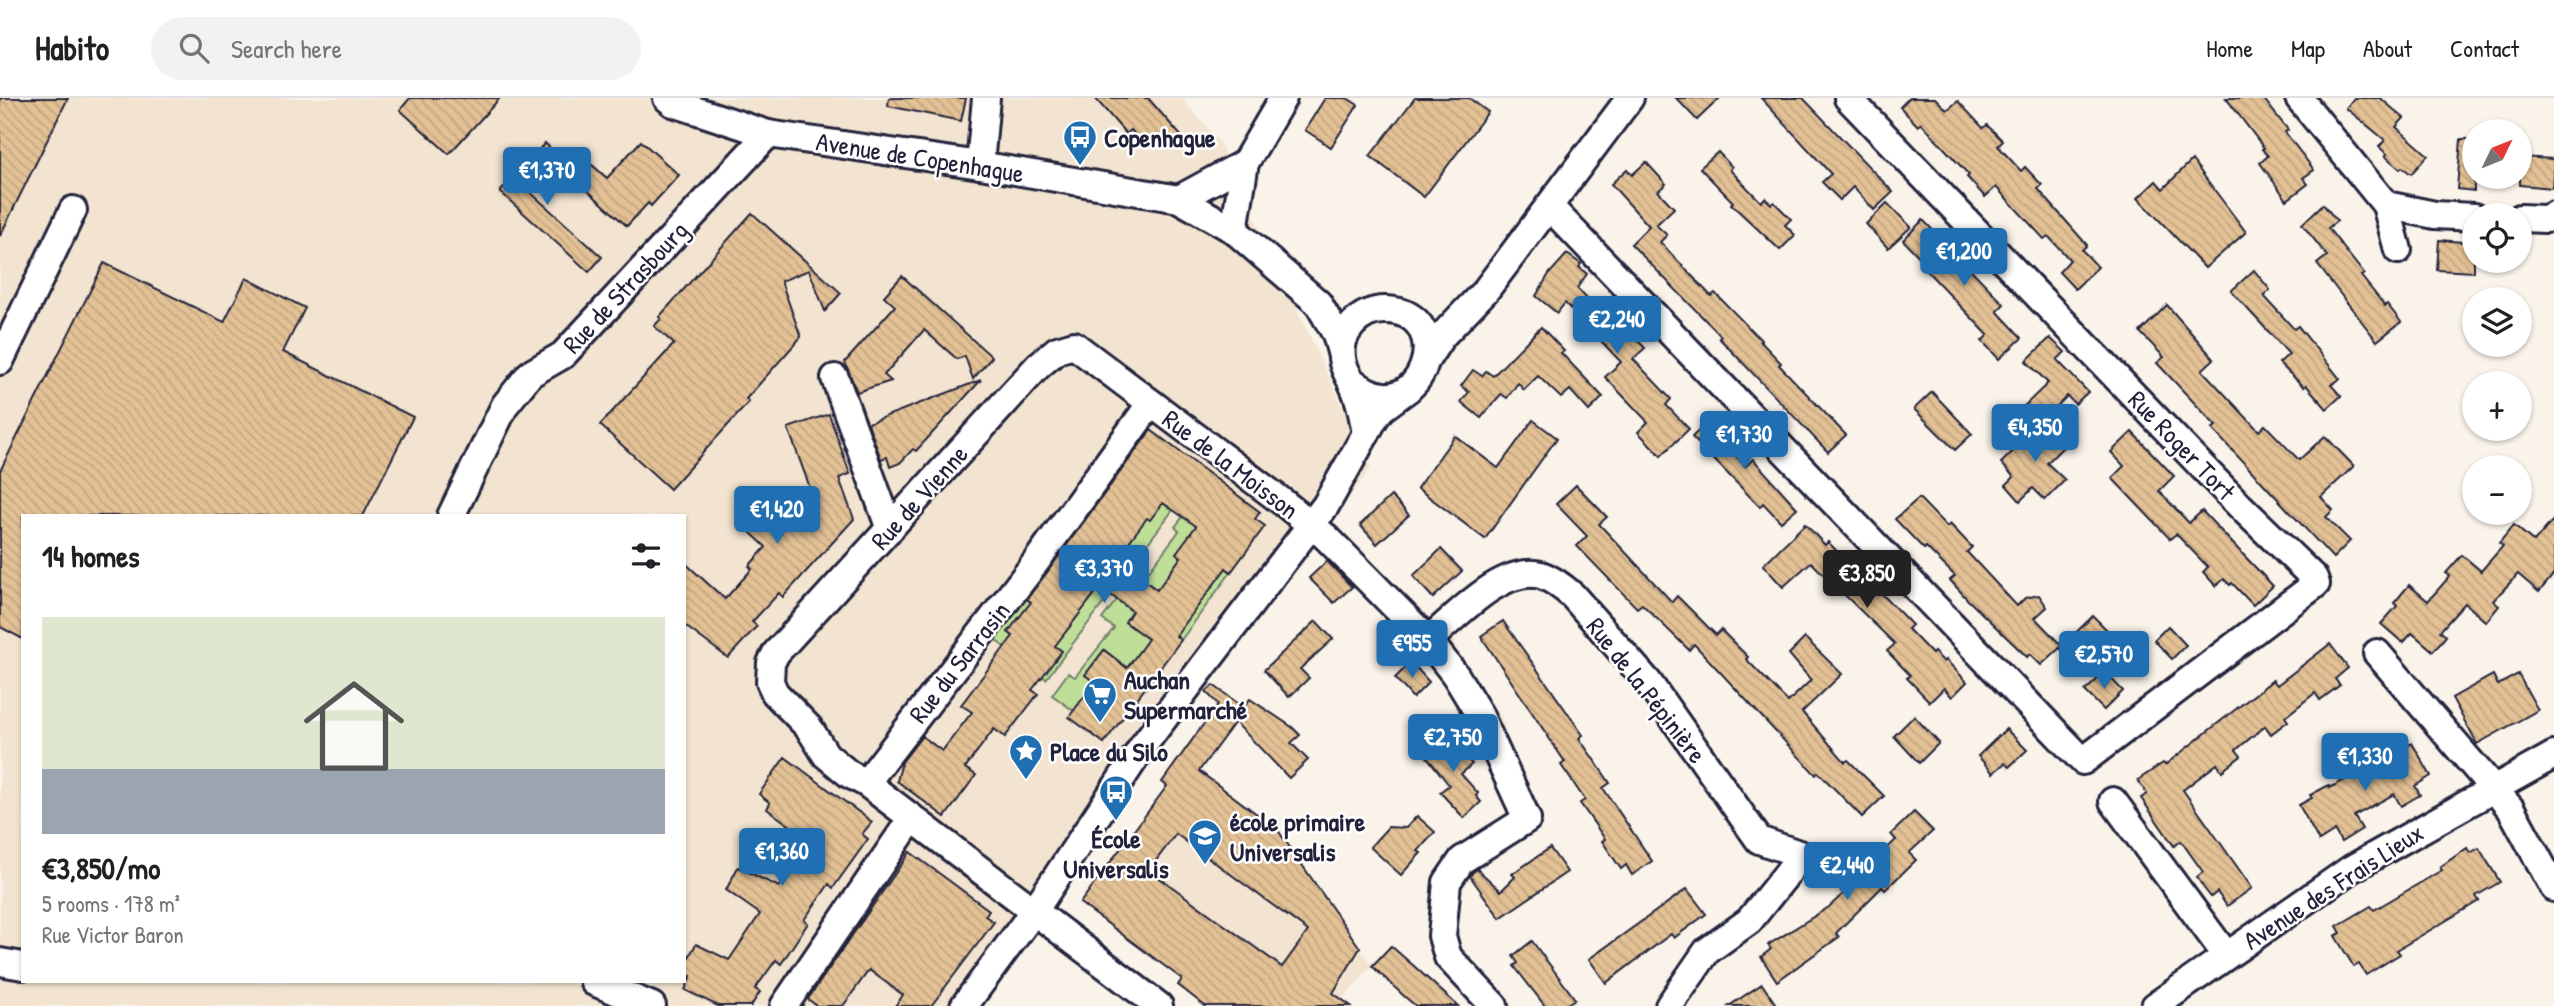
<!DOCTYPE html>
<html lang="en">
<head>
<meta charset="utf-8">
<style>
	:root { --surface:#fff; --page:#f2f2f2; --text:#202124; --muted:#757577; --line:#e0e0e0; --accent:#1f6fb2 }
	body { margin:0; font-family:"Patrick Hand",sans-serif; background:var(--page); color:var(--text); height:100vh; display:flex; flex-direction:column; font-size:26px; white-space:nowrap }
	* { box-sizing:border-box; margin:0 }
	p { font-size:23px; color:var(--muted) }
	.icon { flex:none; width:38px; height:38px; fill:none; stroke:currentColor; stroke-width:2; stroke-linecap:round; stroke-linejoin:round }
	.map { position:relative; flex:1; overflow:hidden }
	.sheet { position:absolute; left:21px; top:416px; width:665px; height:469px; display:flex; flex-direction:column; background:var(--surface); border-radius:0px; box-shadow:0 2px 5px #0004 }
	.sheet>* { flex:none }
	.needle { width:46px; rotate:47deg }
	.controls { position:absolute; left:2462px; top:21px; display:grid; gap:14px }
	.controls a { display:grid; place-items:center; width:70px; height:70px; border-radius:50%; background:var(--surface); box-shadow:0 2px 5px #0004; font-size:35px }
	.price { position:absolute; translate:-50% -60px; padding:0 16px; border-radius:7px; background:var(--accent); color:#fff; font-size:23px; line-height:46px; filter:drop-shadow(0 2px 4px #0008) }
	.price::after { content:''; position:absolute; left:50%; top:42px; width:21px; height:16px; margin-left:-10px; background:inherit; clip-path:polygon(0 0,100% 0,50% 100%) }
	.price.selected { background:#222; color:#fff }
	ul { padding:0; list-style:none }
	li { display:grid; align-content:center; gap:14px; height:371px; padding:0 21px }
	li+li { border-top:2px solid var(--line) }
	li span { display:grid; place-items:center; height:217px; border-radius:0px; color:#555 }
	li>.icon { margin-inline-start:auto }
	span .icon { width:126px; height:126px; fill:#fffc; stroke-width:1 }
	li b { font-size:30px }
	h2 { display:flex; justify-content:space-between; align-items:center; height:84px; padding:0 21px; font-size:30px }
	header { display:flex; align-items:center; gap:42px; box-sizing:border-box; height:98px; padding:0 35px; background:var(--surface); border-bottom:2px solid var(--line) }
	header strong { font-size:33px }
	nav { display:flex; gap:38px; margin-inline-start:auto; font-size:24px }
	.search { width:490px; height:63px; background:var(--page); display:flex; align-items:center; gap:18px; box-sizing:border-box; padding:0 24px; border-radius:38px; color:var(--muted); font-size:26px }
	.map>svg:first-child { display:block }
	.built { fill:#f2e4d0; fill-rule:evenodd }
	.grass { fill:#bfdf98; stroke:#70806a; stroke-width:2 }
	.building { fill:url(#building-back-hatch); stroke:#22223b; stroke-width:2; fill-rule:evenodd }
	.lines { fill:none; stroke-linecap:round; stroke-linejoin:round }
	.minor-casing { stroke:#22223b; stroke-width:32 }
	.minor { stroke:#fff; stroke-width:26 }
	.labels { text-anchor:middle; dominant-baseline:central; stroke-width:5; stroke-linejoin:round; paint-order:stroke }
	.poi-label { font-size:26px; font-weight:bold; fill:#22223b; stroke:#fff; text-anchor:start }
	.street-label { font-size:26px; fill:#22223b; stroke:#fff }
</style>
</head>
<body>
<header>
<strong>Habito</strong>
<div class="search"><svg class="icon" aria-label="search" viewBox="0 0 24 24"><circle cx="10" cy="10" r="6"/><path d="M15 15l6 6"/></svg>Search here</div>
<nav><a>Home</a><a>Map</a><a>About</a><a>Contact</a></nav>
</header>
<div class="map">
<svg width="2554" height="908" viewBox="0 0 2554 908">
	<defs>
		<pattern id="building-back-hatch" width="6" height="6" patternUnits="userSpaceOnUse" patternTransform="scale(1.75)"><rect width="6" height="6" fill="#e3c195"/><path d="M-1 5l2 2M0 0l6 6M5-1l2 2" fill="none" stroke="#c2a681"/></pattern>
	</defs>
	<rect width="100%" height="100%" fill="#f9f3ea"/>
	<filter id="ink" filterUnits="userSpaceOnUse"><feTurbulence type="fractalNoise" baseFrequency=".0143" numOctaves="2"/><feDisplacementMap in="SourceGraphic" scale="14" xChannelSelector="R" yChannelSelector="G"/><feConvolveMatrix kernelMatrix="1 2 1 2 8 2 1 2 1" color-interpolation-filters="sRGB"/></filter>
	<g filter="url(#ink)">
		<g class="built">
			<path d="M0,0H1181L1219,43L1371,370L950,908H0ZM23,418H684V884H23Z"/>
			<path d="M1180,659L1277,731L1372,868L1336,908H1205L1178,887L1182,880L1080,805L1167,688L1162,684Z"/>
		</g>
		<g class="grass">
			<path d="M1207,388L1215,484L1226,470L1231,474L1181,542L1176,538L1196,510L1175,505L1138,478L1120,504L1132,513L1125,524L1148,541L1162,567L1149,586L1104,552L1085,577L1094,584L1092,588L1097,591L1089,602L1084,599L1074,613L1052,597L1068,575L1075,579L1114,530L1102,521L1141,470L1148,474L1179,433L1175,429Z"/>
			<path d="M1175,402L1178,405L1127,473L1115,463L1133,438L1130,435L1163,405L1169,410Z"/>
			<path d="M1105,481L1121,482L1046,581L994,541L1025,500L1031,504L1008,534L1041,559L1061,553L1049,544L1068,531Z"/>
		</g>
		<g class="building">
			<path d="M0,0H68L0,138Z"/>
			<path d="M410,0H500L449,56L400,12Z"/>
			<path d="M889,0H966L961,23L888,8Z"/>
			<path d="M1095,0H1148L1182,39L1172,49L1142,45L1131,32L1126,36Z"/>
			<path d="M1325,0H1347L1358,7L1331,49L1305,32Z"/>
			<path d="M1415,0H1469L1488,14L1424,99L1370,58Z"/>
			<path d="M1676,0H1720L1697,22Z"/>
			<path d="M1761,0H1803L1893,94L1874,112L1853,89L1840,102L1822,84L1831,76Z"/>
			<path d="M1909,0H1935L1947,12L1958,3L1983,30L1987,27L2003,43L1998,48L2021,73L2025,69L2042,87L2038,91L2087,147L2082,152L2098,169L2075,191L2059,174L2070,162L2048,138L2044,141L1996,89L1985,99L1967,79L1969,77L1921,25L1918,28L1900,9Z"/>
			<path d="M2226,0H2263L2288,32L2285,34L2314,72L2303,80L2308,86L2287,102L2260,65L2268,58L2262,51L2264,50Z"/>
			<path d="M2354,0H2380L2404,20L2396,29L2428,57L2411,76L2402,69L2400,71L2385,58L2387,56L2379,49L2385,42L2346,10Z"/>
			<path d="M2461,41H2474V93L2457,91Z"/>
			<path d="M641,43L679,77L651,108L648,105L627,128L577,83L592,67L607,80Z"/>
			<path d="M545,45L561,61L530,94L602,159L589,174L500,94Z"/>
			<path d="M1718,54L1732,69L1730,72L1761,104L1765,100L1771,106L1774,104L1791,121L1785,127L1795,137L1780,152L1731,106L1733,104L1700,70Z"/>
			<path d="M2520,59L2554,61L2552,90L2520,87Z"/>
			<path d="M2192,62L2246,134L2205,170L2138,100L2156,83L2163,91Z"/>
			<path d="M1646,64L1666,86L1658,93L1674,110L1656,127L1667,137L1660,144L1711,198L1715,195L1761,242L1760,243L1781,265L1779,267L1846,337L1828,354L1719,240L1721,238L1631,146L1649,128L1611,86L1627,71L1632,77Z"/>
			<path d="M1887,105L1911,129L1888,150L1866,126Z"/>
			<path d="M2323,106L2337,123L2328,130L2364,176L2361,178L2385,208L2387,206L2401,224L2377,243L2317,166L2327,158L2302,126Z"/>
			<path d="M752,115L841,195L825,213L809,172L781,183L801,239L746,301L749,304L670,391L600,327L674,246L654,228L661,221L659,219Z"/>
			<path d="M1923,122L2004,206L1997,213L2022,240L1999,261L1982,243L1988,237L1926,172L1929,169L1903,142Z"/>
			<path d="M2439,142L2474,145V174L2437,172Z"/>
			<path d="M1567,156L1581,166L1579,169L1587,176L1577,190L1613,229L1619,223L1645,250L1633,261L1671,301L1666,307L1689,331L1661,358L1638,334L1648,324L1605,279L1621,264L1565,205L1557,215L1536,198L1549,176Z"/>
			<path d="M104,165L224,224L246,180L305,210L283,254L413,319L363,418H23V541L0,529V373Z"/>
			<path d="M2254,172L2270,192L2264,198L2294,231L2298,228L2340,281L2331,287L2341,298L2327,311L2306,287L2304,289L2279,265L2289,256L2231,193Z"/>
			<path d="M902,178L992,259L973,281L965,258L957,261L924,232L884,277L891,283L857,294L845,264L895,208L884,198Z"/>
			<path d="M2167,207L2214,261L2202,272L2259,333L2265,327L2299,362L2325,338L2354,368L2321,399L2333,412L2326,419L2350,443L2333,460L2212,331L2216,328L2157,265L2164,259L2140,234Z"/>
			<path d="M1541,229L1564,253L1561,255L1603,299L1589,313L1570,292L1561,300L1538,278L1524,292L1518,285L1507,300L1501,296L1481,320L1461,304L1469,294L1461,288L1473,272L1482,278L1486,273L1493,278Z"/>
			<path d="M2050,240L2065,254L2057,262L2088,294L2075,306L2067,298L2036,330L2019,313L2048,285L2026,263Z"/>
			<path d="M981,282L916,353L913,351L900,365L890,369L887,359L881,361L868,325Z"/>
			<path d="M1932,294L1972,336L1955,352L1914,311Z"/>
			<path d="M829,316L850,376L839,380L854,421L783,499L779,495L752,524L757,528L728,560L684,527V464L725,501L752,471L749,468L766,449L750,434L765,418L781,433L813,398L788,330Z"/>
			<path d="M1714,318L1730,335L1722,343L1746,368L1753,361L1797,410L1781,424L1763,405L1760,409L1692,339Z"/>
			<path d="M1533,322L1557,340L1485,441L1417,390L1455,338L1498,370Z"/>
			<path d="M2043,324L2065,347L2047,365L2065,382L2045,402L2033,390L2020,403L2006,387L2014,379L2001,365Z"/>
			<path d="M1151,332L1260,414L1255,421L1265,428L1231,474L1226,470L1176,538L1181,542L1104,645L1069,619L1095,584L1085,577L1104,552L1127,570L1148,541L1125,524L1132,513L1100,489L1055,548L1062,553L1032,592L1038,596L1005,639L994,631L965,670L976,677L945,719L897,683L902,664L922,638L942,653L972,614L961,607L1013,538L1008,534L1031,504L1027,501ZM1163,405L1196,428L1176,455L1181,459L1157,492L1116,461L1147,420L1150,422Z"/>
			<path d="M2132,334L2174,378L2159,393L2189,425L2202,413L2273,488L2253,507L2232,485L2230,487L2224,481L2216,488L2203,474L2208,469L2177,437L2176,436L2170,441L2112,380L2124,368L2111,354Z"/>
			<path d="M1576,387L1607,419L1599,426L1672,504L1677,498L1716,537L1721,532L1748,559L1746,561L1788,604L1811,582L1789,556L1805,540L1842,576L1802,614L1845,664L1848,662L1884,698L1862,719L1818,674L1816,677L1694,546L1689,552L1642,506L1637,510L1577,448L1587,438L1556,406Z"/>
			<path d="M1391,398L1409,417L1377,446L1360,427Z"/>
			<path d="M1919,400L1947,429L1950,426L1972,449L1967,454L2017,508L2025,500L2039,497L2047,509L2035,520L2062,548L2041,567L2030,556L2027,559L1968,502L1950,482L1955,478L1926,449L1924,451L1895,421Z"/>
			<path d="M2554,421V476L2539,494L2518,476L2493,503L2499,508L2486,524L2465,505L2440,533L2446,538L2433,553L2412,535L2403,545L2381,526L2397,508L2394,505L2409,487L2428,503L2450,478L2446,475L2462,457L2481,473L2503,448L2499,445L2514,427L2534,444Z"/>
			<path d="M1805,426L1825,447L1828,444L1879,497L1881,495L1912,527L1908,531L1932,556L1934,554L1944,564L1946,562L1967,584L1952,599L1944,590L1930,604L1907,580L1910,577L1887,553L1895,546L1811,464L1783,489L1763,467Z"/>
			<path d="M1441,451L1462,473L1433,500L1413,478Z"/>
			<path d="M1327,463L1352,489L1334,505L1309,480Z"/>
			<path d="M2093,518L2107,532L2093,546L2099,552L2080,570L2060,550Z"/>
			<path d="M1316,523L1333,541L1300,571L1309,580L1289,599L1264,572Z"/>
			<path d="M1503,523L1583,637L1579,640L1610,685L1603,690L1652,763L1632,777L1626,767L1621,771L1602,743L1605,741L1580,705L1585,702L1561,667L1565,664L1481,538Z"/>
			<path d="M2168,528L2186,547L2172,561L2154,542Z"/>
			<path d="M2330,546L2348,570L2335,581L2340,587L2320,602L2315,595L2285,619L2288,623L2271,636L2265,628L2236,652L2241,658L2222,673L2217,666L2183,692L2252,790L2227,808L2217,794L2211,799L2203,789L2197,779L2203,774L2181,743L2174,748L2141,700L2147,696L2138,682L2163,665L2165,667L2273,582L2277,587Z"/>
			<path d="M1411,564L1429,584L1413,600L1395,580Z"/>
			<path d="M2105,574L2123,593L2104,612L2085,593Z"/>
			<path d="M2518,576L2538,612L2477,646L2452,600L2493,577L2498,587Z"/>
			<path d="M1213,587L1243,609L1250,601L1292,629L1300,637L1291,645L1308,662L1289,680L1235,624L1199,673L1277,731L1360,850L1333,895L1351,908H1205L1178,887L1182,881L1080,805L1167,688L1162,684L1218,606L1206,594ZM1176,736L1308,833L1282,869L1149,772Z"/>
			<path d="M1914,618L1939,645L1919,665L1894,638Z"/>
			<path d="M2006,631L2027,652L2009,669L2005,665L1993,675L1978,658Z"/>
			<path d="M1443,635L1472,666L1461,676L1478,695L1476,698L1481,704L1464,720L1440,694L1449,687L1421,651Z"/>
			<path d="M2412,645L2431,678L2415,688L2420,697L2401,708L2394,696L2354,718L2362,731L2341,744L2335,733L2319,743L2299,707L2312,700L2310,697L2329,687L2330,690L2370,668L2368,665L2387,654L2389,657Z"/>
			<path d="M785,659L872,724L862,736L868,741L833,790L829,786L804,822L808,825L781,866L776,862L755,891L760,894L751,908H718L685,892L691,878L684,875V868L696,846L729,862L760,816L726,792L738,769L779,789L811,743L767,711L770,705L759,696Z"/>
			<path d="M1914,714L1933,733L1909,755L1916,762L1885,792L1882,789L1836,835L1839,839L1777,883L1761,859L1771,851L1768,847L1829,809L1844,795L1841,793L1896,742L1891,736Z"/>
			<path d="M1417,718L1435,734L1418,753L1421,755L1401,777L1370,749L1388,729L1406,730Z"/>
			<path d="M1550,750L1567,774L1500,820L1470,778L1473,774L1477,771L1501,793L1515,779L1512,776Z"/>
			<path d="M2467,750L2470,755L2479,750L2500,784L2476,798L2479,803L2397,852L2400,856L2366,877L2359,866L2354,869L2335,838L2341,835L2337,828L2371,808L2374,812L2442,772L2440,769Z"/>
			<path d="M910,754L989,812L985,818L994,824L931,908H895L903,897L869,872L843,908H817L808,901Z"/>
			<path d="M1687,791L1706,816L1674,840L1671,836L1606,885L1589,861Z"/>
			<path d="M1532,843L1575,901L1564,908H1545L1514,868L1518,865L1513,858Z"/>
			<path d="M1391,848L1415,869L1458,908H1416L1405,899L1372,868Z"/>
			<path d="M1762,886L1777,908H1729Z"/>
		</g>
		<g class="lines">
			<g class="minor-casing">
				<g id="minor">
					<path d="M667,0L673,5L768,36L980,67L1179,101L1234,132L1318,205L1336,236L1341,254"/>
					<path d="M2299,0L2386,107L2435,117L2474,119"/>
					<path d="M980,67L986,0"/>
					<path d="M1179,101L1245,65"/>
					<path d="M2386,107L2398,152"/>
					<path d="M1549,108L2083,663L2316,486L2314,480L2240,408L1848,0"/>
					<path d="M2520,120L2546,121L2554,117"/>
					<path d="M1234,132L1245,65L1283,0"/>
					<path d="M1426,262L1441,239L1486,192L1630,0"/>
					<path d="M0,263L73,112"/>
					<path d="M835,280L890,431"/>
					<path d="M1352,283C1420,341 1462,214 1386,212C1360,211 1338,235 1342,260C1343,270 1348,276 1352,285C1360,301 1363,318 1366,336"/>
					<path d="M451,418L505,307L530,276L563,257L768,36"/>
					<path d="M1428,542C1456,519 1502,467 1541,477C1553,481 1564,490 1573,498L1648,584L1759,742L1802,757L1749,823L1707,853L1669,908"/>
					<path d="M2377,555L2511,711L2554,790"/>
					<path d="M866,685L1033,468L1151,305"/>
					<path d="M2113,703L2226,857"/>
					<path d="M0,864L23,868"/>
					<path d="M594,884L652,908"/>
					<path d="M784,908L912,720"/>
					<path d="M964,908L1034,813L1145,645L1326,407L1374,321L1381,311L1408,291"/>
					<path d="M1159,908L866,685L849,676L826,657L809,630L775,595L770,584L771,565L776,555L1038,268L1057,252L1074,247L1284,405L1326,439L1428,542L1456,578L1479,616L1527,721L1462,762L1447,784L1442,838L1448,859L1494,908"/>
					<path d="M2155,908L2351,771L2554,657"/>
				</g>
			</g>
			<use href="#minor" class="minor"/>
		</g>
	</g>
	<defs>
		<g id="bus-pin" transform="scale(1.75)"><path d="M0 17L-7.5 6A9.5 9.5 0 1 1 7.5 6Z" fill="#1f6fb2" stroke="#fff"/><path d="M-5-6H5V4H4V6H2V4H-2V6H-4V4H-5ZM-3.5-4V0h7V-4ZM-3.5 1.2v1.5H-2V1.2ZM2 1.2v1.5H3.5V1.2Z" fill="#fff"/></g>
		<g id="supermarket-pin" transform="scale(1.75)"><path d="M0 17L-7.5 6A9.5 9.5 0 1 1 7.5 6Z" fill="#1f6fb2" stroke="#fff"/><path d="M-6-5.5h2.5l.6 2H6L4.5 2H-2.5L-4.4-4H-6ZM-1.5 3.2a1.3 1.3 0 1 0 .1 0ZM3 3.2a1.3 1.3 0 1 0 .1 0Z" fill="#fff"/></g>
		<g id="sight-pin" transform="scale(1.75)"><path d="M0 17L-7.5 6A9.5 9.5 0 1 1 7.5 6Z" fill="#1f6fb2" stroke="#fff"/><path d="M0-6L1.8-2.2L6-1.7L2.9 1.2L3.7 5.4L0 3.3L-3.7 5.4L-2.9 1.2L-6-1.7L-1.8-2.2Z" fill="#fff"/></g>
		<g id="school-pin" transform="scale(1.75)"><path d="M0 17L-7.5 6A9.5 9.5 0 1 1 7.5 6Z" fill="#1f6fb2" stroke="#fff"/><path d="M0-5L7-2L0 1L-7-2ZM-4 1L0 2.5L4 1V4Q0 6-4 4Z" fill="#fff"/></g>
	</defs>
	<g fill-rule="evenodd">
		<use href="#bus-pin" x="1080" y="39"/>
		<use href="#supermarket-pin" x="1100" y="596"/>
		<use href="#sight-pin" x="1026" y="653"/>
		<use href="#bus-pin" x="1116" y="694"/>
		<use href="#school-pin" x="1205" y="738"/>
	</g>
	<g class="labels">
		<g class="poi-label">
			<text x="1104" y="39">Copenhague</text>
			<text x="1124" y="581">Auchan<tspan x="1124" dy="30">Supermarché</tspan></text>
			<text x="1050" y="653">Place du Silo</text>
			<text x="1230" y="723">école primaire<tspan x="1230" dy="30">Universalis</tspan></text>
			<text x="1116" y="740" text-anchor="middle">École<tspan x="1116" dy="30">Universalis</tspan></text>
		</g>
		<g class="street-label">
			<text transform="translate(920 59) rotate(9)">Avenue de Copenhague</text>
			<text transform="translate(625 189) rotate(-47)">Rue de Strasbourg</text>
			<text transform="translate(2182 347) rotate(46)">Rue Roger Tort</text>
			<text transform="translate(1231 366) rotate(37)">Rue de la Moisson</text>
			<text transform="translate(919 399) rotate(-48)">Rue de Vienne</text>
			<text transform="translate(959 564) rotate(-52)">Rue du Sarrasin</text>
			<text transform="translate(1647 592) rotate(52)">Rue de la Pépinière</text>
			<text transform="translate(2333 788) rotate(-33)">Avenue des Frais Lieux</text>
		</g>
	</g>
</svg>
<div class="controls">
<a><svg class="needle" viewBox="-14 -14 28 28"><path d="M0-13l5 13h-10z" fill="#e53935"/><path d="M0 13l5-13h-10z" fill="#757577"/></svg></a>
<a><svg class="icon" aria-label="locate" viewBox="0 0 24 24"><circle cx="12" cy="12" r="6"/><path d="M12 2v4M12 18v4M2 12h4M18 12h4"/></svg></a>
<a><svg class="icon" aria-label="layers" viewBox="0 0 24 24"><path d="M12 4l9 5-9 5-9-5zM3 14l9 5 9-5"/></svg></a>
<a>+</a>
<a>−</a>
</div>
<b class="price" style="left:547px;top:109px">€1,370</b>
<b class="price" style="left:1964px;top:190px">€1,200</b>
<b class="price" style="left:1617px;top:258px">€2,240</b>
<b class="price" style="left:2035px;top:366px">€4,350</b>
<b class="price" style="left:1744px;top:373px">€1,730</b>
<b class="price" style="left:777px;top:448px">€1,420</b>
<b class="price" style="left:1104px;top:507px">€3,370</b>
<b class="price selected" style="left:1867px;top:512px">€3,850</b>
<b class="price" style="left:1412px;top:582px">€955</b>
<b class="price" style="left:2104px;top:593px">€2,570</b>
<b class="price" style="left:1453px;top:676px">€2,750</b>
<b class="price" style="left:2365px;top:695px">€1,330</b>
<b class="price" style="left:782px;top:790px">€1,360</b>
<b class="price" style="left:1847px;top:804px">€2,440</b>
<section class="sheet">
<h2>14 homes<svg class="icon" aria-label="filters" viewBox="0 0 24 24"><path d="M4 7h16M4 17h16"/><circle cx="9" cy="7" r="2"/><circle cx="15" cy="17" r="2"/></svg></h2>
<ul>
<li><span style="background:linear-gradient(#dfe7d0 70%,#9aa5b1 0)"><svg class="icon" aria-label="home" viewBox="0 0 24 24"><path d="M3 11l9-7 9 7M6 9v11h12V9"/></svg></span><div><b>€3,850/mo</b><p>5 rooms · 178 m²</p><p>Rue Victor Baron</p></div></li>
</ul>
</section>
</div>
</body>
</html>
